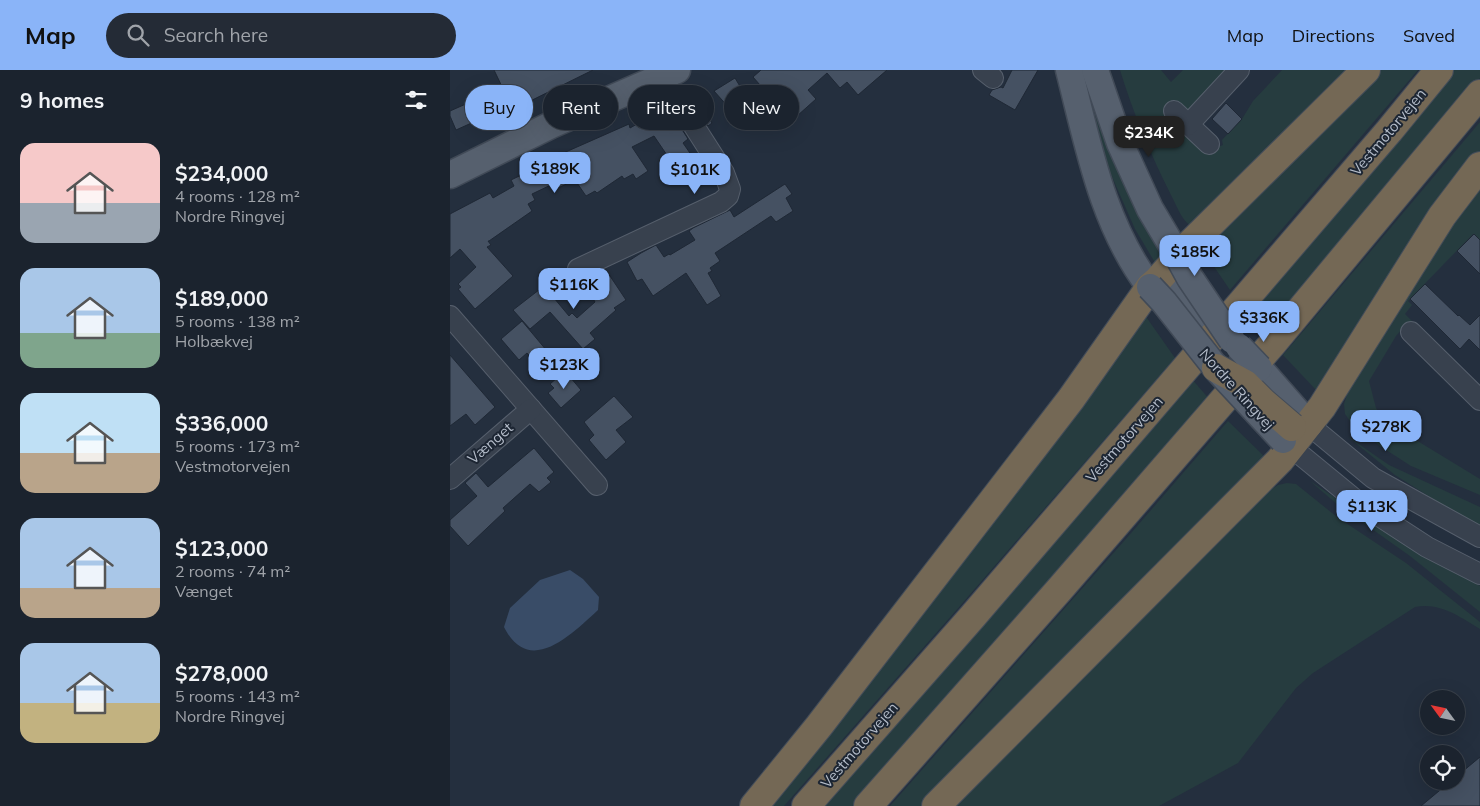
<!DOCTYPE html>
<html lang="en">
<head>
<meta charset="utf-8">
<style>
	:root { --surface:#1b232e; --page:#242b36; --text:#f1f3f6; --muted:#a0a4aa; --line:#39404a; --accent:#8ab4f8 }
	body { margin:0; font-family:Mulish,sans-serif; background:var(--page); color:var(--text); height:100vh; display:flex; flex-direction:column; font-size:19px; white-space:nowrap }
	* { box-sizing:border-box; margin:0 }
	p { font-size:16px; color:var(--muted) }
	.icon { flex:none; width:28px; height:28px; fill:none; stroke:currentColor; stroke-width:2; stroke-linecap:round; stroke-linejoin:round }
	.map { position:relative; flex:1; overflow:hidden }
	.side { display:flex; flex-direction:column; background:var(--surface); width:450px }
	.side>* { flex:none }
	.hud { position:absolute; left:15px; top:15px; width:475px; height:45px; display:flex; gap:10px }
	.needle { width:32px; rotate:303deg }
	.buttons { position:absolute; left:970px; top:620px; display:grid; gap:10px }
	.buttons a { display:grid; place-items:center; width:45px; height:45px; border-radius:50%; background:var(--surface); box-shadow:0 5px 20px #0002,0 0 0 1px var(--line); font-size:25px }
	.price { position:absolute; translate:-50% -42px; padding:0 11px; border-radius:10px; background:var(--accent); color:#111; font-size:16px; line-height:32px; filter:drop-shadow(0 1px 2px #0008) }
	.price::after { content:''; position:absolute; left:50%; top:30px; width:15px; height:11px; margin-left:-8px; background:inherit; clip-path:polygon(0 0,100% 0,50% 100%) }
	.price.selected { background:#222; color:#fff }
	ul { padding:0; list-style:none }
	li { display:flex; align-items:center; gap:15px; height:125px; padding:0 20px }
	li span { display:grid; place-items:center; flex:none; width:140px; height:100px; border-radius:15px; color:#555 }
	li>.icon { margin-inline-start:auto }
	span .icon { width:60px; height:60px; fill:#fffc; stroke-width:1 }
	li b { font-size:21px }
	h2 { display:flex; justify-content:space-between; align-items:center; height:60px; padding:0 20px; font-size:21px }
	.chip { padding:0 18px; border-radius:22px; background:var(--surface); box-shadow:0 5px 20px #0002,0 0 0 1px var(--line); font-size:18px; line-height:45px }
	.chip.selected { background:var(--accent); color:#111 }
	header { display:flex; align-items:center; gap:30px; box-sizing:border-box; height:70px; padding:0 25px; background:var(--accent); color:#111 }
	header strong { font-size:24px }
	nav { display:flex; gap:28px; margin-inline-start:auto; font-size:18px }
	.search { width:350px; height:45px; background:var(--page); display:flex; align-items:center; gap:12px; box-sizing:border-box; padding:0 18px; border-radius:28px; color:var(--muted); font-size:19px }
	main { display:flex; flex:1; min-height:0 }
	.map>svg:first-child { display:block }
	.green { fill:#263c3f }
	.water { fill:#394c67 }
	.building { fill:#455162; stroke:#1f2835 }
	.lines { fill:none; stroke-linecap:round; stroke-linejoin:round }
	.minor-casing { stroke:#565f6c; stroke-width:22 }
	.major-casing { stroke:#414a57; stroke-width:29 }
	.highway-casing { stroke:#434c59; stroke-width:30 }
	.minor { stroke:#38414e; stroke-width:20 }
	.major { stroke:#56606e; stroke-width:26 }
	.highway { stroke:#746855; stroke-width:28 }
	.major-bridge-casing { stroke:#414a57; stroke-width:29; stroke-linecap:butt }
	.highway-bridge-casing { stroke:#434c59; stroke-width:30; stroke-linecap:butt }
	.major-bridge { stroke:#56606e; stroke-width:26 }
	.highway-bridge { stroke:#746855; stroke-width:28 }
	.labels { text-anchor:middle; dominant-baseline:central; stroke-width:4; stroke-linejoin:round; paint-order:stroke }
	.street-label { font-size:15px; fill:#b4bcc9; stroke:#1d2633 }
</style>
</head>
<body>
<header>
<strong>Map</strong>
<div class="search"><svg class="icon" aria-label="search" viewBox="0 0 24 24"><circle cx="10" cy="10" r="6"/><path d="M15 15l6 6"/></svg>Search here</div>
<nav><a>Map</a><a>Directions</a><a>Saved</a></nav>
</header>
<main>
<section class="side">
<h2>9 homes<svg class="icon" aria-label="filters" viewBox="0 0 24 24"><path d="M4 7h16M4 17h16"/><circle cx="9" cy="7" r="2"/><circle cx="15" cy="17" r="2"/></svg></h2>
<ul>
<li><span style="background:linear-gradient(#f6c9c9 60%,#9aa5b1 0)"><svg class="icon" aria-label="home" viewBox="0 0 24 24"><path d="M3 11l9-7 9 7M6 9v11h12V9"/></svg></span><div><b>$234,000</b><p>4 rooms · 128 m²</p><p>Nordre Ringvej</p></div></li>
<li><span style="background:linear-gradient(#a9c7e8 65%,#7fa58c 0)"><svg class="icon" aria-label="home" viewBox="0 0 24 24"><path d="M3 11l9-7 9 7M6 9v11h12V9"/></svg></span><div><b>$189,000</b><p>5 rooms · 138 m²</p><p>Holbækvej</p></div></li>
<li><span style="background:linear-gradient(#bfe0f5 60%,#b9a48a 0)"><svg class="icon" aria-label="home" viewBox="0 0 24 24"><path d="M3 11l9-7 9 7M6 9v11h12V9"/></svg></span><div><b>$336,000</b><p>5 rooms · 173 m²</p><p>Vestmotorvejen</p></div></li>
<li><span style="background:linear-gradient(#a9c7e8 70%,#b9a48a 0)"><svg class="icon" aria-label="home" viewBox="0 0 24 24"><path d="M3 11l9-7 9 7M6 9v11h12V9"/></svg></span><div><b>$123,000</b><p>2 rooms · 74 m²</p><p>Vænget</p></div></li>
<li><span style="background:linear-gradient(#a9c7e8 60%,#c2b280 0)"><svg class="icon" aria-label="home" viewBox="0 0 24 24"><path d="M3 11l9-7 9 7M6 9v11h12V9"/></svg></span><div><b>$278,000</b><p>5 rooms · 143 m²</p><p>Nordre Ringvej</p></div></li>
</ul>
</section>
<div class="map">
<svg width="1030" height="736" viewBox="0 0 1030 736">
	<rect width="100%" height="100%" fill="#242f3e"/>
	<g class="green">
		<path d="M636,0L716,188L707,196L685,159L659,100L633,18Z"/>
		<path d="M670,0H711L721,12L733,0H779L740,40L735,41L758,81L773,75L772,70L792,49L803,31L832,0H904L742,157C731,150 727,136 721,125C701,85 683,43 670,0Z"/>
		<path d="M929,0H968L780,220L752,179Z"/>
		<path d="M1000,0H1030V8L816,266L798,244Z"/>
		<path d="M1030,52V90L868,322L833,285Z"/>
		<path d="M1030,115V170L1023,164L958,231L962,235L955,244L964,253L952,259L946,266L919,311L926,338L933,350L1030,409V425L961,396L930,376L900,351L895,344L894,334L902,310L954,228Z"/>
		<path d="M692,241L725,288L510,536L334,736H316Z"/>
		<path d="M741,308L760,330L405,736H372Z"/>
		<path d="M778,351L820,392L476,736H440L682,462Z"/>
		<path d="M897,366L939,395L1030,437V456L1007,444L945,405Z"/>
		<path d="M860,411L964,480L1030,516V542L960,486L888,435Z"/>
		<path d="M837,413L846,414L887,447L956,493L1030,552V559C1010,547 990,532 965,537L863,603L846,618L788,693L709,736H503L816,422L828,415Z"/>
	</g>
	<path class="water" d="M120,500L133,509L149,527L148,540C121,565 79,607 54,557L60,538L90,510Z"/>
	<g class="building">
		<path d="M44,0H143L54,44L55,48L37,57L28,39L56,25Z"/>
		<path d="M311,0H437L408,25L397,12L390,18L377,3L358,20L366,29L347,46L322,18L317,23L303,7Z"/>
		<path d="M562,0H588L565,40L539,25L542,20L551,17L553,18Z"/>
		<path d="M285,8L294,23L291,26L294,31L280,39L264,21Z"/>
		<path d="M242,25L262,53L258,56L239,27Z"/>
		<path d="M18,33L26,51L6,60L0,46V41Z"/>
		<path d="M776,33L792,49L778,64L762,49Z"/>
		<path d="M219,39L238,69L233,73L242,86L236,90L239,94L218,108L211,98L221,91L204,66L182,77L198,101L186,109L183,104L174,109L172,106L147,123L145,121L136,126L125,110L108,118L105,113L82,124L85,130L78,134L82,141L39,171H38L41,175L37,177L63,206L25,239L8,219L11,217L8,214L26,197L10,179L0,188V144L40,123L43,128L64,116L61,110L94,94L93,92L179,54L180,58L187,54L189,58Z"/>
		<path d="M335,114L342,124L336,128L343,141L326,152L321,146L265,183L270,191L260,198L262,201L258,203L271,226L257,235L236,203L203,226L192,209L187,211L177,192L191,183L206,175L214,187L219,184L220,185L245,170L239,161L243,158L280,140L284,147Z"/>
		<path d="M1024,164L1030,170V204L1007,181Z"/>
		<path d="M158,203L176,230L164,238L166,240L140,263L145,269L133,279L100,242L80,259L63,240L94,216L119,246L122,243L127,248L145,232L136,216Z"/>
		<path d="M975,214L1008,246L1009,245L1020,255L1030,245V280L1019,269L1010,279L960,229Z"/>
		<path d="M72,251L97,281L85,292L77,283L69,290L51,269Z"/>
		<path d="M123,279L131,289L116,302L108,292Z"/>
		<path d="M0,285L45,337L25,355L16,344L0,356Z"/>
		<path d="M115,301L131,320L111,338L98,323L104,318L100,314Z"/>
		<path d="M164,326L183,347L166,360L176,372L156,390L139,370L144,365L134,352Z"/>
		<path d="M84,378L104,402L97,408L101,412L89,422L80,414L53,438L55,441L18,476L0,456V450L27,426L15,413L26,403L38,417Z"/>
		<path d="M1030,687V736H971L1001,711H1006V707Z"/>
	</g>
	<g class="lines">
		<g class="minor-casing">
			<g id="minor">
				<path d="M533,0L543,8"/>
				<path d="M724,41L759,74"/>
				<path d="M738,55L789,0"/>
				<path d="M128,199L271,132L278,126L280,119L274,103L212,6"/>
				<path d="M0,246L147,415"/>
				<path d="M961,262L1030,330"/>
				<path d="M859,355L923,408L1030,467"/>
				<path d="M841,377L908,432L977,477L1030,504"/>
				<path d="M0,409L81,339"/>
			</g>
		</g>
		<g class="major-casing">
			<g id="major">
				<path d="M619,0C638,74 652,154 700,217"/>
				<path d="M645,0L670,73L700,139L728,186"/>
				<path d="M0,105L101,55L227,0"/>
				<path d="M707,211L717,209C737,222 744,246 765,259"/>
				<path d="M809,298L859,355"/>
			</g>
		</g>
		<g class="highway-casing">
			<g id="highway">
				<path d="M304,736L369,656L621,329L700,217L707,211L740,174L916,0"/>
				<path d="M356,736L523,546L939,61L989,0"/>
				<path d="M418,736L609,520L823,273L1030,24"/>
				<path d="M486,736L830,390L872,337L992,146L1030,96"/>
			</g>
		</g>
		<use href="#minor" class="minor"/>
		<use href="#major" class="major"/>
		<use href="#highway" class="highway"/>
		<g class="major-bridge-casing">
			<g id="major-bridge">
				<path d="M728,186L740,208L782,270"/>
				<path d="M700,217L714,232L766,298L833,370"/>
				<path d="M789,277L809,298"/>
			</g>
		</g>
		<g class="highway-bridge-casing">
			<path id="highway-bridge" d="M766,298L795,314L814,333L842,357"/>
		</g>
		<use href="#major-bridge" class="major-bridge"/>
		<use href="#highway-bridge" class="highway-bridge"/>
	</g>
	<g class="labels">
		<g class="street-label">
			<text transform="translate(938 62) rotate(-50)">Vestmotorvejen</text>
			<text transform="translate(787 319) rotate(48)">Nordre Ringvej</text>
			<text transform="translate(674 369) rotate(-49)">Vestmotorvejen</text>
			<text transform="translate(40 373) rotate(-41)">Vænget</text>
			<text transform="translate(409 675) rotate(-49)">Vestmotorvejen</text>
		</g>
	</g>
</svg>
<div class="buttons">
<a><svg class="needle" viewBox="-14 -14 28 28"><path d="M0-13l5 13h-10z" fill="#e53935"/><path d="M0 13l5-13h-10z" fill="#a0a4aa"/></svg></a>
<a><svg class="icon" aria-label="locate" viewBox="0 0 24 24"><circle cx="12" cy="12" r="6"/><path d="M12 2v4M12 18v4M2 12h4M18 12h4"/></svg></a>
</div>
<b class="price selected" style="left:699px;top:88px">$234K</b>
<b class="price" style="left:105px;top:124px">$189K</b>
<b class="price" style="left:245px;top:125px">$101K</b>
<b class="price" style="left:745px;top:207px">$185K</b>
<b class="price" style="left:124px;top:240px">$116K</b>
<b class="price" style="left:814px;top:273px">$336K</b>
<b class="price" style="left:114px;top:320px">$123K</b>
<b class="price" style="left:936px;top:382px">$278K</b>
<b class="price" style="left:922px;top:462px">$113K</b>
<div class="hud">
<a class="chip selected">Buy</a>
<a class="chip">Rent</a>
<a class="chip">Filters</a>
<a class="chip">New</a>
</div>
</div>
</main>
</body>
</html>
